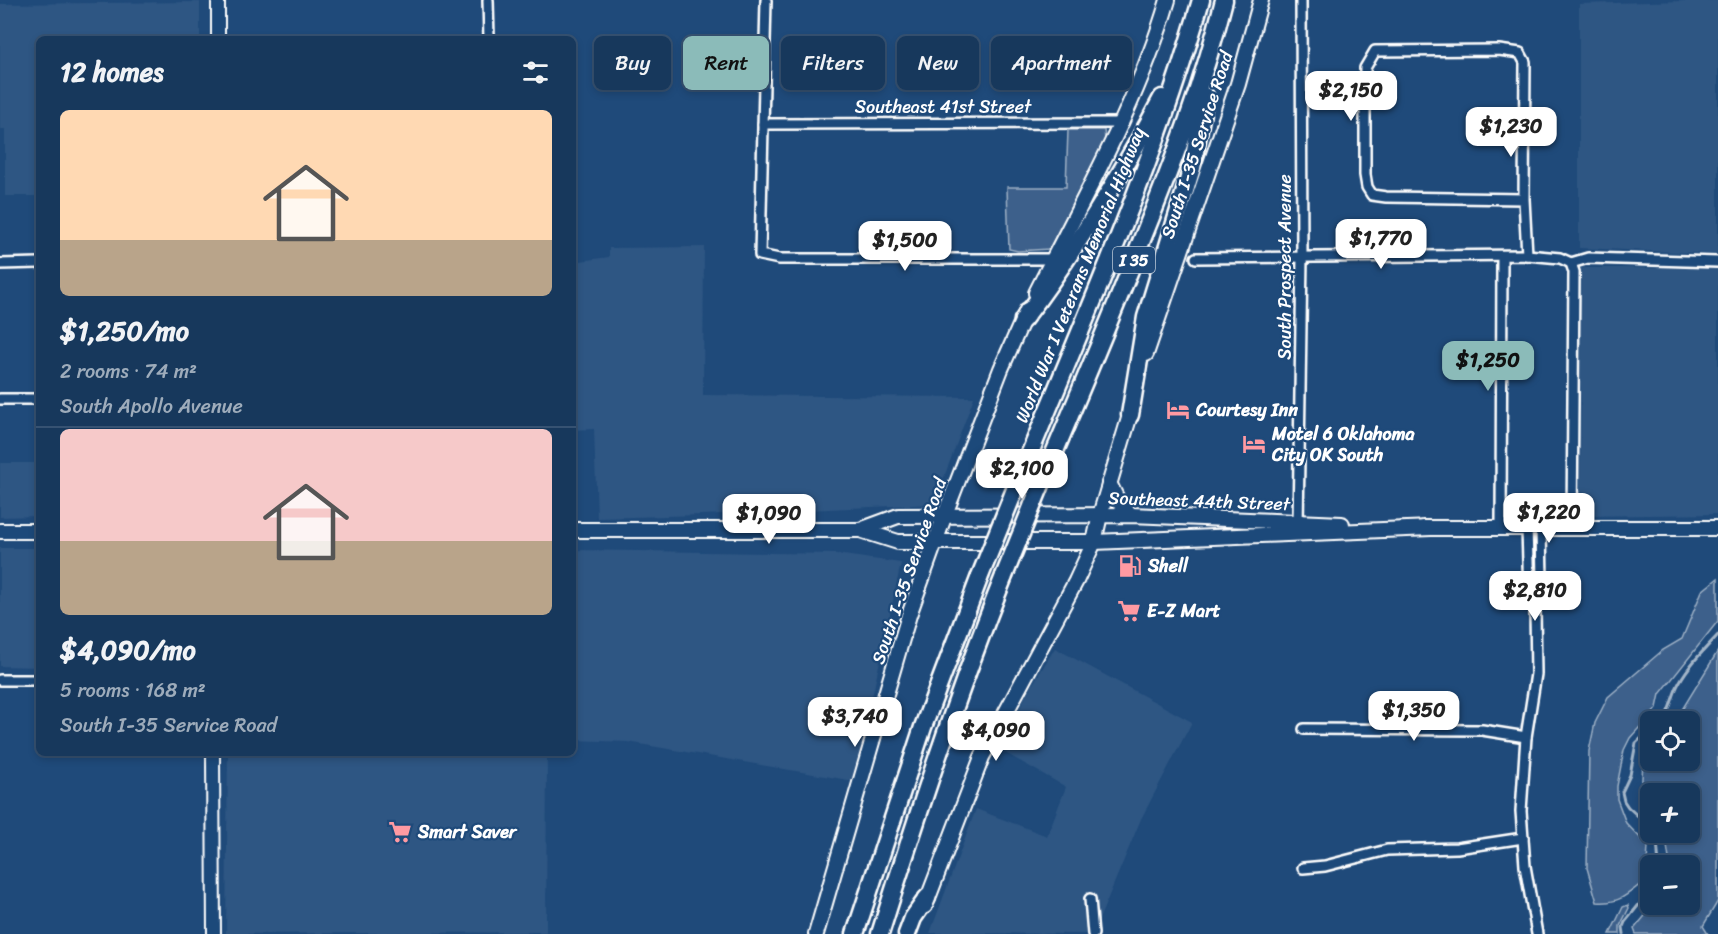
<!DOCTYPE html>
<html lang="en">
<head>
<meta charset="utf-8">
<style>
	:root { --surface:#17385c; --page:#203f62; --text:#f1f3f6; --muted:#9eacbb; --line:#365272; --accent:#8bbbb9 }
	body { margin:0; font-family:Sriracha,sans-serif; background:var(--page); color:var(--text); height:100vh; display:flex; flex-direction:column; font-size:22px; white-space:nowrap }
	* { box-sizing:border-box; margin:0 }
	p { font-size:20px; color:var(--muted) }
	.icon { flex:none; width:33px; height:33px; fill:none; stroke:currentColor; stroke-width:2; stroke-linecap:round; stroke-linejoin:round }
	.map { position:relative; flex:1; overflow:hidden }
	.panel { position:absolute; left:36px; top:36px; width:540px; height:720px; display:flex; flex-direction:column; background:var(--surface); border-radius:9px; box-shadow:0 3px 9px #0003,0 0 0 2px var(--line) }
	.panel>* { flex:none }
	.top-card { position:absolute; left:594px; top:36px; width:570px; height:54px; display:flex; gap:12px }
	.tools { position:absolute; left:1640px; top:711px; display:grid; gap:12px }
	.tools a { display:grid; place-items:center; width:60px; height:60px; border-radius:9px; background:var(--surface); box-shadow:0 3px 9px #0003,0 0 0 2px var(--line); font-size:30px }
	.price { position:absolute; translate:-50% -51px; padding:0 14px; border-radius:12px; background:#fff; color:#222; font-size:20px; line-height:39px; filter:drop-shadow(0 2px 3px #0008) }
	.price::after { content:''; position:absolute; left:50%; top:36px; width:18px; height:14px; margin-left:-9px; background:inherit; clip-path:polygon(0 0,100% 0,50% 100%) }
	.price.current { background:var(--accent); color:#111 }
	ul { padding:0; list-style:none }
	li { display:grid; align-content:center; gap:12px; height:318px; padding:0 24px }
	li+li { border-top:2px solid var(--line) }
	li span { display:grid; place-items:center; height:186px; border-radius:9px; color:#555 }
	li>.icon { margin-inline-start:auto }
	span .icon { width:108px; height:108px; fill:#fffc; stroke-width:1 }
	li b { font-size:26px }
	h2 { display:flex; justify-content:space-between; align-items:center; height:72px; padding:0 24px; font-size:26px }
	.pill { padding:0 21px; border-radius:9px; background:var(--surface); box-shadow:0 3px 9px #0003,0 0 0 2px var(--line); font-size:21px; line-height:54px }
	.pill.current { background:var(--accent); color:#111 }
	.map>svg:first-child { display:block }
	.built { fill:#2e5683 }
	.green { fill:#3c618b; stroke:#9eb0c5; stroke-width:1.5 }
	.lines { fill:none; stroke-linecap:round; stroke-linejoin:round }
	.stream { stroke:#a3b5c8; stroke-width:3 }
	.minor-casing { stroke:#fff; stroke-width:14 }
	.tertiary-casing { stroke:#fff; stroke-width:16 }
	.secondary-casing { stroke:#fff; stroke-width:18 }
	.motorway-casing { stroke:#fff; stroke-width:21 }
	.minor { stroke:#1f4a7a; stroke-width:9 }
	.tertiary { stroke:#1f4a7a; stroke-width:12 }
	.secondary { stroke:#1f4a7a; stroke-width:14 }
	.motorway { stroke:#1f4a7a; stroke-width:16 }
	.motorway-bridge-casing { stroke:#fff; stroke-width:21; stroke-linecap:butt }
	.motorway-bridge { stroke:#1f4a7a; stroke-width:16 }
	.labels { text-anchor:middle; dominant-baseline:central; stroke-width:4.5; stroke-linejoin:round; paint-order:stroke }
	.shield { fill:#1f4a7a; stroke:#bcc9d7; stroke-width:1.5 }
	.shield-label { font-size:16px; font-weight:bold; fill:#fff }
	.street-label { font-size:18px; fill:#fff; stroke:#1f4a7a }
	.poi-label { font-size:18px; font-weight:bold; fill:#fff; stroke:#1f4a7a; text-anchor:start }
</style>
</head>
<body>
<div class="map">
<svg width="1718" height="934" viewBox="0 0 1718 934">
	<rect width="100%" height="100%" fill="#1f4a7a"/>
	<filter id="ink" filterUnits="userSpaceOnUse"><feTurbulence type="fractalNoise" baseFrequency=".0167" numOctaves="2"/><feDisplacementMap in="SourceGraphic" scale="12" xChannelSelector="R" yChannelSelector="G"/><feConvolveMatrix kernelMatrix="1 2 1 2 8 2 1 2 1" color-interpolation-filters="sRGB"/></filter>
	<g filter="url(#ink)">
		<g class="built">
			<path d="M1718,0V254L1579,248V4Z"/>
			<path d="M200,2V39H39V196H5V129H0V4Z"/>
			<path d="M704,247L703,395L974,397L934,504L701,515L597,518L594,429L573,430V262L609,257V248Z"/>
			<path d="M1581,268H1718V514L1580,516Z"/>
			<path d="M0,404V463H39V516L0,517Z"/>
			<path d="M0,548H39V667L0,666Z"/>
			<path d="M573,550L836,554L901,563L854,781L628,742L573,740Z"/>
			<path d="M1055,648L1192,722L1141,819L1093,934L930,933L976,809L1047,836L1066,787L1000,750L1026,695Z"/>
			<path d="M228,753H547L546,932L226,934Z"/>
		</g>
		<g class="green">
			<path d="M1068,130H1104L1105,140L1049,249L1018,251L1009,249L1007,187H1066Z"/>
			<path d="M1718,578V621L1660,694L1657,708L1630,738L1624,750L1617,786V799L1626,823L1648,846L1646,880C1628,893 1621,904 1597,902L1587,868L1589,751L1595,723L1608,697L1663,650L1682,639L1702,591Z"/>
			<path d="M1718,651V901L1703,926L1708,934H1636L1634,929L1654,905L1689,904V866L1670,865L1665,833L1689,832V794H1650V803L1641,797L1643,760L1650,751V760H1689V722L1675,721Z"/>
			<path d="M1628,905L1629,908L1620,926V934H1610L1623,907Z"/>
		</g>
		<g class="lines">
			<g class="stream">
				<path d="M1662,722C1671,711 1672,695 1679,683C1689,665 1704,650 1718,635"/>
				<path d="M1650,730L1636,743L1630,775L1622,792L1624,801L1628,807L1650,827"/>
				<path d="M1654,832L1657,840L1659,866"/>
				<path d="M1624,934L1623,927L1625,922L1650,891"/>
			</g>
			<g class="minor-casing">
				<g id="minor">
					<path d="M488,0L489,39"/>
					<path d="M766,0L760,255L779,259H1053"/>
					<path d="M763,124L1122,123"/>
					<path d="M1524,199L1386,197L1372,195L1367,187L1365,175V68L1375,51L1499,50L1520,53L1525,62L1524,199L1527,255"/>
					<path d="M1196,258L1527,255L1560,258L1571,263L1588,258L1718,262"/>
					<path d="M1571,263L1574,272L1572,528"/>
					<path d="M0,264L39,263"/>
					<path d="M0,399H39"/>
					<path d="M1298,526L1302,257L1301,0"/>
					<path d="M1501,528L1502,256"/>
					<path d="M1527,528L1529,596L1535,609L1542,581L1541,528"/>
					<path d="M1535,609L1536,674L1526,737L1521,811L1525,866L1537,934"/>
					<path d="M0,680H39"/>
					<path d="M1304,729L1482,730L1526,737"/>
					<path d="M1303,868L1325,866L1387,850L1457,848L1523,838"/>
					<path d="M1090,899L1093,934"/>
				</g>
			</g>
			<g class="tertiary-casing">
				<g id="tertiary">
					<path d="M218,39V0"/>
					<path d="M213,753L214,934"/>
				</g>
			</g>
			<g class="secondary-casing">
				<g id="secondary">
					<path d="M1036,293C1084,197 1138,103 1168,0"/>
					<path d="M1146,354L1238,84L1261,0"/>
					<path d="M1109,483L1118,501L1131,515"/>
					<path d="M1424,528H1718"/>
					<path d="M573,530H860L898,542H1094L1431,528"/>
					<path d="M860,530L898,516L1131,515L1342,524"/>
					<path d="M0,531H39"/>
					<path d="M925,906L982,757L1076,581L1094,542L1100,515L1133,405"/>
					<path d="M816,934L909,615L947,509L1001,369L1027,310"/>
				</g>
			</g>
			<g class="motorway-casing">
				<g id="motorway">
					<path d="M1023,320C1076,250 1121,175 1162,98"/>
					<path d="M1130,415L1146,317L1192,168L1205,96"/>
					<path d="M1018,482C1083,323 1154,165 1201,0"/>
					<path d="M1042,482C1076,401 1111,319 1143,237C1174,160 1204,81 1224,0"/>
					<path d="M855,934L923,727L980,576"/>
					<path d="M880,934C918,813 957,694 1004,576"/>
					<path d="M907,934L913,918L927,898"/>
				</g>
			</g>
			<use href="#minor" class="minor"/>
			<use href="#tertiary" class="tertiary"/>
			<use href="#secondary" class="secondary"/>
			<use href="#motorway" class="motorway"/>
			<g class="motorway-bridge-casing">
				<g id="motorway-bridge">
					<path d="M980,576L1018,482"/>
					<path d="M1004,576L1042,482"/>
				</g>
			</g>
			<use href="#motorway-bridge" class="motorway-bridge"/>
		</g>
	</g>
	<defs>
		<g id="hotel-bare" transform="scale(1.8)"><path d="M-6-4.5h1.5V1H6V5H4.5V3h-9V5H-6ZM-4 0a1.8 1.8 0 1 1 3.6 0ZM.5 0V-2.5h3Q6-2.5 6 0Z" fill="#ff9aa2" stroke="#1f4a7a" stroke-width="2.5" paint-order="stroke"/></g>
		<g id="fuel-bare" transform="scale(1.8)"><path d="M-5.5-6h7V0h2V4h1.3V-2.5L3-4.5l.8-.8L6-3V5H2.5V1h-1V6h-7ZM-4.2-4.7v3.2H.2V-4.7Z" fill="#ff9aa2" stroke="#1f4a7a" stroke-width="2.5" paint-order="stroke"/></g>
		<g id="supermarket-bare" transform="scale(1.8)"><path d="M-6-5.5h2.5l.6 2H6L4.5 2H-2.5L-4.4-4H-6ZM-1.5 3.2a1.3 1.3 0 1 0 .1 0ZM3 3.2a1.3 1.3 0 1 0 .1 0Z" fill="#ff9aa2" stroke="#1f4a7a" stroke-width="2.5" paint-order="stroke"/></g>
	</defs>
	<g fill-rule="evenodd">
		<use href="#hotel-bare" x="1178" y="410"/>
		<use href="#hotel-bare" x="1254" y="444"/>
		<use href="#fuel-bare" x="1130" y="566"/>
		<use href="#supermarket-bare" x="1129" y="611"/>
		<use href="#supermarket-bare" x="400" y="832"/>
	</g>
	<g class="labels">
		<rect class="shield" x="1113" y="247" width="42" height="26" rx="4.5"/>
		<g class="shield-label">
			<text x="1134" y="260">I 35</text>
		</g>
		<g class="street-label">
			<text x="943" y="107">Southeast 41st Street</text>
			<text transform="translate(1197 145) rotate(-72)">South I-35 Service Road</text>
			<text transform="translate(1285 267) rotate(-90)">South Prospect Avenue</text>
			<text transform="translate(1080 275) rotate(-68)">World War I Veterans Memorial Highway</text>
			<text transform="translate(1199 501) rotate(2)">Southeast 44th Street</text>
			<text transform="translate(909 571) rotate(-71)">South I-35 Service Road</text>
		</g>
		<g class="poi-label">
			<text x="1196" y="410">Courtesy Inn</text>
			<text x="1272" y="434">Motel 6 Oklahoma<tspan x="1272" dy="21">City OK South</tspan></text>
			<text x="1148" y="566">Shell</text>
			<text x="1147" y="611">E-Z Mart</text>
			<text x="418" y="832">Smart Saver</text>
		</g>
	</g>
</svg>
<div class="tools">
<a><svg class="icon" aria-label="locate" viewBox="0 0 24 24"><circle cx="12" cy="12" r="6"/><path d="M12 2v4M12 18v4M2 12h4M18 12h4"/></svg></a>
<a>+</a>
<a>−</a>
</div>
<b class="price" style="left:1351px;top:122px">$2,150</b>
<b class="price" style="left:1511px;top:158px">$1,230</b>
<b class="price" style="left:1381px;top:270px">$1,770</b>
<b class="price" style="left:905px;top:272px">$1,500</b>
<b class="price current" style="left:1488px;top:392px">$1,250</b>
<b class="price" style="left:1022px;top:500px">$2,100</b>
<b class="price" style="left:1549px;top:544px">$1,220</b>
<b class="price" style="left:769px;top:545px">$1,090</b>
<b class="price" style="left:1535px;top:622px">$2,810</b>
<b class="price" style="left:1414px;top:742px">$1,350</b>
<b class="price" style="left:855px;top:748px">$3,740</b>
<b class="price" style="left:996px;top:762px">$4,090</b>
<div class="top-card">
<a class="pill">Buy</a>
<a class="pill current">Rent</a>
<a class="pill">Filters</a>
<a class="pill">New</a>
<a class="pill">Apartment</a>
</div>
<section class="panel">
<h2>12 homes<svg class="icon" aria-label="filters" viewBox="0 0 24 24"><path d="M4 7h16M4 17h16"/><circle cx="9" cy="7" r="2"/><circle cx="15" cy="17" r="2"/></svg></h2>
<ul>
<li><span style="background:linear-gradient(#ffd9b3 70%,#b9a48a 0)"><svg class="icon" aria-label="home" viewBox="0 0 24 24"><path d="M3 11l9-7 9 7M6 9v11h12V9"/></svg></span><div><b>$1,250/mo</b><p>2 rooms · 74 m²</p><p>South Apollo Avenue</p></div></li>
<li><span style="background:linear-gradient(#f6c9c9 60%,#b9a48a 0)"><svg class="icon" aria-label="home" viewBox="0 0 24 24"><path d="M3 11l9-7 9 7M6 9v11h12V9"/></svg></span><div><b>$4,090/mo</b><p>5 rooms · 168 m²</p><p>South I-35 Service Road</p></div></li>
</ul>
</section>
</div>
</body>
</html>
